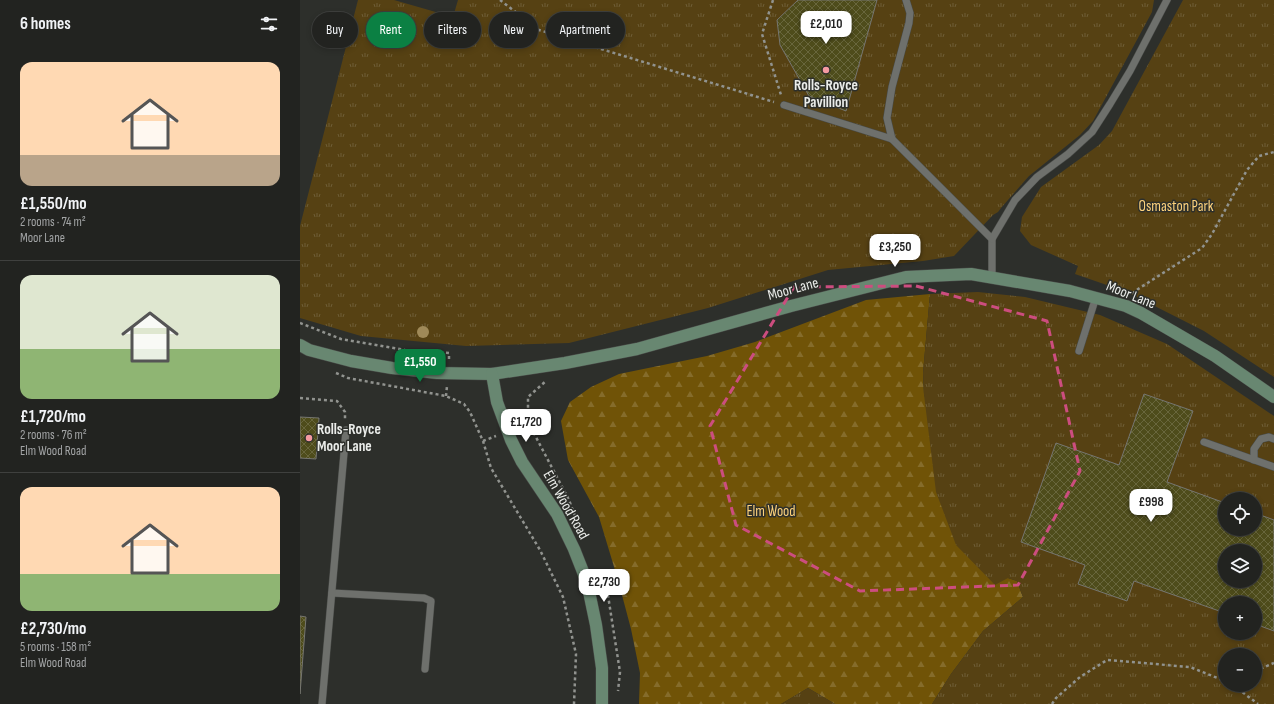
<!DOCTYPE html>
<html lang="en">
<head>
<meta charset="utf-8">
<style>
	:root { --surface:#222320; --page:#2a2b29; --text:#f1f3f6; --muted:#a2a4a5; --line:#3f403e; --accent:#0b8043 }
	body { margin:0; font-family:"Sofia Sans Condensed",sans-serif; background:var(--page); color:var(--text); height:100vh; display:flex; flex-direction:column; font-size:15px; white-space:nowrap }
	* { box-sizing:border-box; margin:0 }
	p { font-size:13px; color:var(--muted) }
	.icon { flex:none; width:22px; height:22px; fill:none; stroke:currentColor; stroke-width:2; stroke-linecap:round; stroke-linejoin:round }
	.map { position:relative; flex:1; overflow:hidden }
	.side { display:flex; flex-direction:column; background:var(--surface); width:300px }
	.side>* { flex:none }
	.guide { position:absolute; left:12px; top:12px; width:380px; height:36px; display:flex; gap:8px }
	.buttons { position:absolute; left:918px; top:492px; display:grid; gap:8px }
	.buttons a { display:grid; place-items:center; width:44px; height:44px; border-radius:50%; background:var(--surface); box-shadow:0 2px 6px #0003,0 0 0 1px var(--line); font-size:20px }
	.price { position:absolute; translate:-50% -34px; padding:0 9px; border-radius:8px; background:#fff; color:#222; font-size:13px; line-height:26px; filter:drop-shadow(0 1px 2px #0008) }
	.price::after { content:''; position:absolute; left:50%; top:24px; width:12px; height:9px; margin-left:-6px; background:inherit; clip-path:polygon(0 0,100% 0,50% 100%) }
	.price.current { background:var(--accent); color:#fff }
	ul { padding:0; list-style:none }
	li { display:grid; align-content:center; gap:8px; height:212px; padding:0 20px }
	li+li { border-top:1px solid var(--line) }
	li span { display:grid; place-items:center; height:124px; border-radius:12px; color:#555 }
	li>.icon { margin-inline-start:auto }
	span .icon { width:72px; height:72px; fill:#fffc; stroke-width:1 }
	li b { font-size:17px }
	h2 { display:flex; justify-content:space-between; align-items:center; height:48px; padding:0 20px; font-size:17px }
	.chip { padding:0 14px; border-radius:18px; background:var(--surface); box-shadow:0 2px 6px #0003,0 0 0 1px var(--line); font-size:14px; line-height:36px }
	.chip.current { background:var(--accent); color:#fff }
	main { display:flex; flex:1; min-height:0 }
	.map>svg:first-child { display:block }
	.forest { fill:url(#forest-firs) }
	.park { fill:url(#park-tufts); fill-rule:evenodd }
	.building { fill:url(#building-cross-hatch); stroke:#767671; fill-rule:evenodd }
	.lines { fill:none; stroke-linecap:round; stroke-linejoin:round }
	.lane-casing { stroke:#484a47; stroke-width:8 }
	.secondary-casing { stroke:#484a47; stroke-width:13 }
	.path { stroke:#91938f; stroke-width:2.5; stroke-dasharray:3 3; stroke-linecap:butt }
	.lane { stroke:#6e706c; stroke-width:7 }
	.secondary { stroke:#688771; stroke-width:12 }
	.tree { fill:#9f8958 }
	.marked { fill:none; stroke:#cc4d7f; stroke-width:3; stroke-dasharray:8 5; stroke-linejoin:round }
	.poi-dot { fill:#f49aa1; stroke:#2d2f2b; stroke-width:1.5 }
	.labels { text-anchor:middle; dominant-baseline:central; stroke-width:3; stroke-linejoin:round; paint-order:stroke }
	.poi-label { font-size:15px; font-weight:bold; fill:#ebedea; stroke:#2d2f2b }
	.park-label { font-size:15px; fill:#fdd27c; stroke:#2d2f2b }
	.street-label { font-size:15px; fill:#ebedea; stroke:#2d2f2b }
</style>
</head>
<body>
<main>
<section class="side">
<h2>6 homes<svg class="icon" aria-label="filters" viewBox="0 0 24 24"><path d="M4 7h16M4 17h16"/><circle cx="9" cy="7" r="2"/><circle cx="15" cy="17" r="2"/></svg></h2>
<ul>
<li><span style="background:linear-gradient(#ffd9b3 75%,#b9a48a 0)"><svg class="icon" aria-label="home" viewBox="0 0 24 24"><path d="M3 11l9-7 9 7M6 9v11h12V9"/></svg></span><div><b>£1,550/mo</b><p>2 rooms · 74 m²</p><p>Moor Lane</p></div></li>
<li><span style="background:linear-gradient(#dfe7d0 60%,#8fb573 0)"><svg class="icon" aria-label="home" viewBox="0 0 24 24"><path d="M3 11l9-7 9 7M6 9v11h12V9"/></svg></span><div><b>£1,720/mo</b><p>2 rooms · 76 m²</p><p>Elm Wood Road</p></div></li>
<li><span style="background:linear-gradient(#ffd9b3 70%,#8fb573 0)"><svg class="icon" aria-label="home" viewBox="0 0 24 24"><path d="M3 11l9-7 9 7M6 9v11h12V9"/></svg></span><div><b>£2,730/mo</b><p>5 rooms · 158 m²</p><p>Elm Wood Road</p></div></li>
</ul>
</section>
<div class="map">
<svg width="974" height="704" viewBox="0 0 974 704">
	<defs>
		<pattern id="forest-firs" width="22" height="20" patternUnits="userSpaceOnUse"><rect width="22" height="20" fill="#705307"/><path d="M5 1l3.5 6h-7zM16 11l3.5 6h-7z" fill="#856c2b"/></pattern>
		<pattern id="park-tufts" width="24" height="20" patternUnits="userSpaceOnUse"><rect width="24" height="20" fill="#564113"/><path d="M3 7l-1-3M5 7V3M7 7l1-3M15 17l-1-3M17 17v-4M19 17l1-3" fill="none" stroke="#6e5d36"/></pattern>
		<pattern id="building-cross-hatch" width="8" height="8" patternUnits="userSpaceOnUse"><rect width="8" height="8" fill="#4e4c1b"/><path d="M0 0l8 8M0 8l8-8" fill="none" stroke="#68663c"/></pattern>
	</defs>
	<rect width="100%" height="100%" fill="#2d2f2b"/>
	<path class="forest" d="M630,294L623,373L624,395L708,578L717,581L723,597L683,631L651,674L632,704H535L508,688L481,704H339L340,673L331,629L318,580L299,517L268,460L261,421L270,402L291,387L319,374L407,356L455,342L566,300Z"/>
	<g class="park">
		<path d="M58,0H94L153,17L158,0H854L852,12L793,121L780,135L729,176L701,208L698,212L693,215L654,256L623,261L528,270L408,308L269,343L166,346L61,336L0,318V226Z"/>
		<path d="M883,0H974V377L904,331L827,292L775,274L778,266L731,245L720,231L722,217L741,187L799,145L812,131Z"/>
		<path d="M678,292L725,297L800,315L867,344L974,416V704H632L651,674L683,631L723,597L717,581L708,578L695,585L656,545L636,492L624,395L623,373L630,294ZM925,499H955V529H925ZM925,551H955V581H925ZM925,603H955V633H925ZM925,655H955V685H925Z"/>
		<path d="M508,688L535,704H481Z"/>
	</g>
	<g class="building">
		<path d="M498,0H577L546,111L509,96L480,45L477,20Z"/>
		<path d="M844,394L893,411L867,482L925,503V529H955V513L974,520V631L955,624V603H925V613L834,581L827,601L778,584L785,565L721,542L756,443L819,465ZM925,551H955V581H925Z"/>
		<path d="M0,417L19,418L16,459L0,458Z"/>
		<path d="M0,616L6,617L0,694Z"/>
	</g>
	<g class="lines">
		<g class="lane-casing">
			<g id="lane">
				<path d="M484,105L592,139L692,239V277"/>
				<path d="M592,139L587,118L592,87L609,23L610,13L606,0"/>
				<path d="M692,239L715,200L737,177L768,154L792,132L810,104L830,71L867,0"/>
				<path d="M779,351L796,297"/>
				<path d="M904,442L974,467"/>
				<path d="M954,460V449L961,439L969,437L974,439"/>
				<path d="M32,593L124,598L131,601L125,669"/>
				<path d="M22,704L46,430"/>
			</g>
		</g>
		<g class="secondary-casing">
			<g id="secondary">
				<path d="M0,345L9,350L51,361L92,368L137,373L192,374L265,363L337,349L491,306L606,277L671,274L770,291L826,306L841,313L915,356L974,397"/>
				<path d="M192,374L197,402L211,440L222,462L257,514L274,549L287,582L296,625L302,668V704"/>
			</g>
		</g>
		<g class="path">
			<path d="M200,0L239,30L474,102"/>
			<path d="M473,0L462,34L481,95"/>
			<path d="M833,294L835,291L902,248L912,234L947,170L959,156L974,152"/>
			<path d="M0,323L41,339L105,350L149,353V361"/>
			<path d="M36,373L48,378L146,396L164,404L170,412L183,441L191,468L240,550L263,597L276,654L274,704"/>
			<path d="M146,396L147,386"/>
			<path d="M0,398L37,401L45,412V419"/>
			<path d="M228,422L269,500L275,516"/>
			<path d="M219,426L228,422V397L246,381"/>
			<path d="M183,441L196,436"/>
			<path d="M302,578L307,589L320,672L318,691"/>
			<path d="M955,671L974,663"/>
			<path d="M933,685L958,704"/>
			<path d="M752,704L756,698L780,677L807,660L890,667L925,681"/>
		</g>
		<use href="#lane" class="lane"/>
		<use href="#secondary" class="secondary"/>
	</g>
	<circle class="tree" cx="123" cy="332" r="6"/>
	<path class="marked" d="M616,286L747,321L780,471L718,585L560,591L436,525L410,426L494,287Z"/>
	<g class="poi-dot">
		<circle cx="526" cy="70" r="4"/>
		<circle cx="9" cy="438" r="4"/>
	</g>
	<g class="labels">
		<g class="poi-label">
			<text x="526" y="85">Rolls-Royce<tspan x="526" dy="17">Pavillion</tspan></text>
			<text x="17" y="429" text-anchor="start">Rolls-Royce<tspan x="17" dy="17">Moor Lane</tspan></text>
		</g>
		<g class="park-label">
			<text x="876" y="206">Osmaston Park</text>
			<text x="471" y="511">Elm Wood</text>
		</g>
		<g class="street-label">
			<text transform="translate(493 289) rotate(-15)">Moor Lane</text>
			<text transform="translate(831 295) rotate(22)">Moor Lane</text>
			<text transform="translate(266 505) rotate(60)">Elm Wood Road</text>
		</g>
	</g>
</svg>
<div class="buttons">
<a><svg class="icon" aria-label="locate" viewBox="0 0 24 24"><circle cx="12" cy="12" r="6"/><path d="M12 2v4M12 18v4M2 12h4M18 12h4"/></svg></a>
<a><svg class="icon" aria-label="layers" viewBox="0 0 24 24"><path d="M12 4l9 5-9 5-9-5zM3 14l9 5 9-5"/></svg></a>
<a>+</a>
<a>−</a>
</div>
<b class="price" style="left:526px;top:45px">£2,010</b>
<b class="price" style="left:595px;top:268px">£3,250</b>
<b class="price current" style="left:120px;top:383px">£1,550</b>
<b class="price" style="left:226px;top:443px">£1,720</b>
<b class="price" style="left:851px;top:523px">£998</b>
<b class="price" style="left:304px;top:603px">£2,730</b>
<div class="guide">
<a class="chip">Buy</a>
<a class="chip current">Rent</a>
<a class="chip">Filters</a>
<a class="chip">New</a>
<a class="chip">Apartment</a>
</div>
</div>
</main>
</body>
</html>
